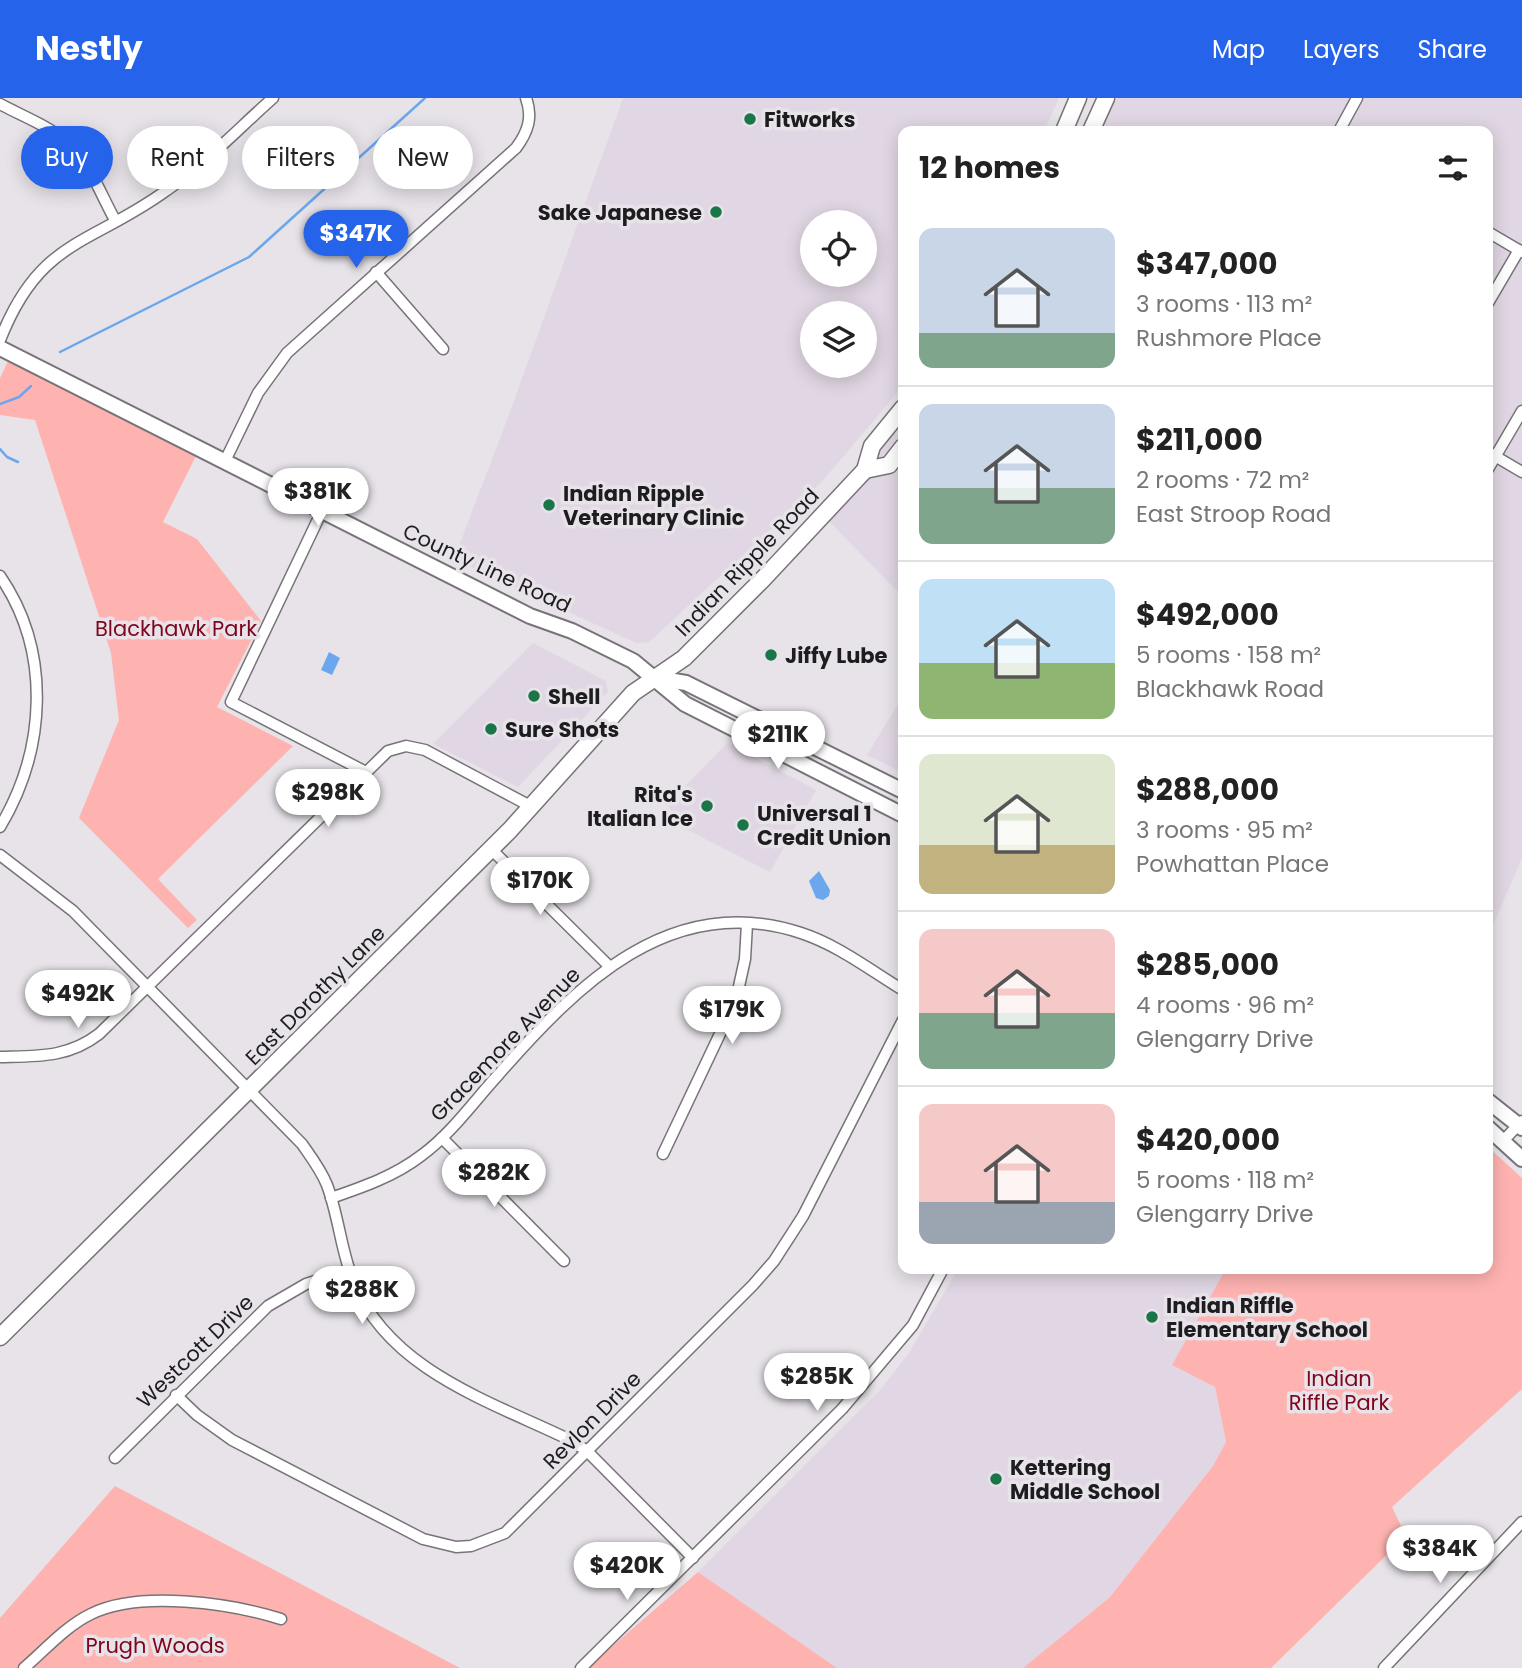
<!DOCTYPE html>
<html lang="en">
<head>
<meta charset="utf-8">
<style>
	:root { --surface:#fff; --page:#f6f6f6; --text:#222; --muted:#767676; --line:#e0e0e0; --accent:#2563eb }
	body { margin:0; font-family:Poppins,sans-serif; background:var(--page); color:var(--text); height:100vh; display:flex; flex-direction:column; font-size:26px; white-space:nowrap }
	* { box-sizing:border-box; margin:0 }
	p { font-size:23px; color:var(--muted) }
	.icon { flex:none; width:38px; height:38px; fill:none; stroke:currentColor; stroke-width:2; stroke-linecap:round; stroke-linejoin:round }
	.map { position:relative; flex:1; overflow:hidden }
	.panel { position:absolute; left:898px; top:28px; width:595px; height:1148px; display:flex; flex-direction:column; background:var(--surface); border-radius:14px; box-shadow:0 4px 18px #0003 }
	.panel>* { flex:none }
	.hud { position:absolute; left:21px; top:28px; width:665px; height:63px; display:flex; gap:14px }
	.controls { position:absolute; left:800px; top:112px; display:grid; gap:14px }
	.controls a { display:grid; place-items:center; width:77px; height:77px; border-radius:50%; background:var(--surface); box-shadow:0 4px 18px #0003; font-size:35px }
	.price { position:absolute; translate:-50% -60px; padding:0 16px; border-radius:24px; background:#fff; color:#222; font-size:23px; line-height:46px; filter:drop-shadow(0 2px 4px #0008) }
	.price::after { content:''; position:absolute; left:50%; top:42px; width:21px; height:16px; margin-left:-10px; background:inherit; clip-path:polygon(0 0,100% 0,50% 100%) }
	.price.on { background:var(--accent); color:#fff }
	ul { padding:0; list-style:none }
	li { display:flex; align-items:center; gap:21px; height:175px; padding:0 21px }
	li+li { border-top:2px solid var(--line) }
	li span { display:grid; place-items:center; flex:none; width:196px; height:140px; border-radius:14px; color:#555 }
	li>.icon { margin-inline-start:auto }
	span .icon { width:84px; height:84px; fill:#fffc; stroke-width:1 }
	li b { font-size:30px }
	h2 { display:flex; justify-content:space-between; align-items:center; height:84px; padding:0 21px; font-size:30px }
	.pill { padding:0 24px; border-radius:32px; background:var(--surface); box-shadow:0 4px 18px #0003; font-size:24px; line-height:63px }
	.pill.on { background:var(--accent); color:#fff }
	header { display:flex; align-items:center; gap:42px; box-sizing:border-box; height:98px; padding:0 35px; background:var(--accent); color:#fff }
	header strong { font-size:33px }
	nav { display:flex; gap:38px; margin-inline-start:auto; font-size:24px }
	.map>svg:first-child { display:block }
	.built { fill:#e1d7e4; fill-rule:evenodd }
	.green { fill:#ffb3b1 }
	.water { fill:#6ba7ec }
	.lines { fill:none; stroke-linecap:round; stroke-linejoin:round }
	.stream { stroke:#6ba7ec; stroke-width:2.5 }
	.minor-casing { stroke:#777378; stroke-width:13 }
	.secondary-casing { stroke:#777378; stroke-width:18 }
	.primary-casing { stroke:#777378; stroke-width:19 }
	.minor { stroke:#fff; stroke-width:10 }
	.secondary { stroke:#fff; stroke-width:14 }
	.primary { stroke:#fff; stroke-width:16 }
	.poi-dot { fill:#1a7549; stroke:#e7e3e9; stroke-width:2.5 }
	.labels { text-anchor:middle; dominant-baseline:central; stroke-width:7; stroke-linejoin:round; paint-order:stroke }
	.poi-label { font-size:21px; font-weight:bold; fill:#1d1c1e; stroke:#e7e3e9; text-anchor:start }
	.street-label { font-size:21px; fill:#1d1c1e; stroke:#e7e3e9 }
	.park-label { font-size:21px; fill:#7f051d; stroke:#e7e3e9 }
</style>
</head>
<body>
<header>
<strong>Nestly</strong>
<nav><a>Map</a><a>Layers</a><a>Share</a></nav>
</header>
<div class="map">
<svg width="1522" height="1570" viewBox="0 0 1522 1570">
	<rect width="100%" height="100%" fill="#e7e3e9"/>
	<g class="built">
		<path d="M623,0H1059L1044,33H903V288L820,386L649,544L636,545L454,461L511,311ZM812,124H864V177H812ZM812,215H864V268H812Z"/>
		<path d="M1118,0H1522V760L1488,839V33H1077Z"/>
		<path d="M903,327V499L822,416Z"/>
		<path d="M533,545L606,583L608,594L518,689L433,646Z"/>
		<path d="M903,598V675L867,657Z"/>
		<path d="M727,645L816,692L770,774L678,727L668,706Z"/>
		<path d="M958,1171H1229L1215,1289L1226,1344L1213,1368L1110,1499L1023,1570H837L698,1474L880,1292L909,1255Z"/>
	</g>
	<g class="green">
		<path d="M8,263L196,358L163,424L197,441L261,523L217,609L293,648L158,781L197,822L188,830L79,720L119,622L111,555L35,322L0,317V280Z"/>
		<path d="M1488,1049L1522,1080V1291L1392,1409L1406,1438L1271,1570H1023L1110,1499L1213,1368L1226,1344L1215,1289L1172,1267L1226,1171H1488Z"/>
		<path d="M115,1388L460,1570H0V1520Z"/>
		<path d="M698,1474L837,1570H587Z"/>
	</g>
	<g class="water">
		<path d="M329,554L340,560L332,577L321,572Z"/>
		<path d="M819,773L830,792L829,798L823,802L816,800L809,783Z"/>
	</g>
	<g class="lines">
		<g class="stream">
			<path d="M60,254L249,159L425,0"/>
			<path d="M0,306L19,299L31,288"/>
			<path d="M0,351L7,359L18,364"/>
		</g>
		<g class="minor-casing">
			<g id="minor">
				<path d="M0,6C22,18 47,27 67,44C89,63 101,97 115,122"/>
				<path d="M1339,33L1357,0"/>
				<path d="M1488,134L1522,154"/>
				<path d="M376,174L443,251"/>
				<path d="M1488,205L1519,152"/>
				<path d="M0,242C40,140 90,148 167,92C205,66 238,31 273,0"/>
				<path d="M1488,354L1522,374"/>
				<path d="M225,363L258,295L287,255L516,50C528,34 533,19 526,0"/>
				<path d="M1488,371L1522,313"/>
				<path d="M322,413L231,604L364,673"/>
				<path d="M0,478C52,554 46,652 0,729"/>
				<path d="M491,751L609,868"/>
				<path d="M0,757L73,813L302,1046C311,1059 321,1072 327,1087C339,1119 341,1154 354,1185C390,1273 492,1304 570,1342L587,1353L693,1460"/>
				<path d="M0,959C37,958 68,960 99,936L388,653L406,648L425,652L532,709"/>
				<path d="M442,1040L564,1163"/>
				<path d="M1503,1043L1522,1023"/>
				<path d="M663,1056L736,902L745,861L747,826"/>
				<path d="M331,1100C363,1089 395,1078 422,1057C452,1035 474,1003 499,976C577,887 671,792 801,835C838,847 870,872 903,892"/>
				<path d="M176,1297L197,1317L232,1342L423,1441L456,1449L471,1448L505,1435L753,1187L774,1163L803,1118L903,922"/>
				<path d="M115,1360L268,1208L306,1186L349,1172"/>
				<path d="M24,1570C45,1552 66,1528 91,1516C139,1492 230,1505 281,1521"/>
				<path d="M581,1570L842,1311L913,1227L943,1171"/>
				<path d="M1384,1570L1522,1424"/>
			</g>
		</g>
		<g class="secondary-casing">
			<g id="secondary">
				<path d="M0,250L530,518L572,533L633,563L685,606L903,717"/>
				<path d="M656,580L686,585L903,693"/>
				<path d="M1488,1003L1522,1030"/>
				<path d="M1488,1030L1522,1061"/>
			</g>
		</g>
		<g class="primary-casing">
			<g id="primary">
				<path d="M1064,33L1078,0"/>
				<path d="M1091,33L1106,0"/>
				<path d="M865,372L889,367L903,349"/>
				<path d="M0,1239L510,732L633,595L684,560L763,481L865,372L872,348L903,310"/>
			</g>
		</g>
		<use href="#minor" class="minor"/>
		<use href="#secondary" class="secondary"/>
		<use href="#primary" class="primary"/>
	</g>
	<g class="poi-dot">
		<circle cx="750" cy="21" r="7"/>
		<circle cx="716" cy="114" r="7"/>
		<circle cx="549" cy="407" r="7"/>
		<circle cx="771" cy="557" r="7"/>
		<circle cx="534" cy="598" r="7"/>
		<circle cx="491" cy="631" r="7"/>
		<circle cx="707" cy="708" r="7"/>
		<circle cx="743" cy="727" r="7"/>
		<circle cx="1152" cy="1219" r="7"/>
		<circle cx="996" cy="1381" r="7"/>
	</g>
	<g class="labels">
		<g class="poi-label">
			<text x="764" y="21">Fitworks</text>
			<text x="702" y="114" text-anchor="end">Sake Japanese</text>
			<text x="563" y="395">Indian Ripple<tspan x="563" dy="24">Veterinary Clinic</tspan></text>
			<text x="785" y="557">Jiffy Lube</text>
			<text x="548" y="598">Shell</text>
			<text x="505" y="631">Sure Shots</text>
			<text x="693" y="696" text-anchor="end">Rita's<tspan x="693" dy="24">Italian Ice</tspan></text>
			<text x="757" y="715">Universal 1<tspan x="757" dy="24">Credit Union</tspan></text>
			<text x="1166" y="1207">Indian Riffle<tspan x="1166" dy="24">Elementary School</tspan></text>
			<text x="1010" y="1369">Kettering<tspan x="1010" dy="24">Middle School</tspan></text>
		</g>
		<g class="street-label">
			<text transform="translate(747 464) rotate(-46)">Indian Ripple Road</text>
			<text transform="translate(487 470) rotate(25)">County Line Road</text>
			<text transform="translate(315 897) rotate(-45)">East Dorothy Lane</text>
			<text transform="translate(505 946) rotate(-46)">Gracemore Avenue</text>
			<text transform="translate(195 1253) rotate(-44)">Westcott Drive</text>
			<text transform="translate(592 1322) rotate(-45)">Revlon Drive</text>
		</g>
		<g class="park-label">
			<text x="176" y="530">Blackhawk Park</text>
			<text x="1339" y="1280">Indian<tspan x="1339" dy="24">Riffle Park</tspan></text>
			<text x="155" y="1547">Prugh Woods</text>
		</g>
	</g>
</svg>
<div class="controls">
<a><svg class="icon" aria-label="locate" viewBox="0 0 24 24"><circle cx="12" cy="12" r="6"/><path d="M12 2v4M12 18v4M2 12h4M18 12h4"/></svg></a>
<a><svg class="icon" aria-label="layers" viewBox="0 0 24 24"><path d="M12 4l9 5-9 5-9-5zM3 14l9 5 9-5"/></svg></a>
</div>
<b class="price on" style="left:356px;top:172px">$347K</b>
<b class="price" style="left:318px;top:430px">$381K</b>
<b class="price" style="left:778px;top:673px">$211K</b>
<b class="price" style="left:328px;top:731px">$298K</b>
<b class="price" style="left:540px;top:819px">$170K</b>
<b class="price" style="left:78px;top:932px">$492K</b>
<b class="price" style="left:732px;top:948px">$179K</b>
<b class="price" style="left:494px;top:1111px">$282K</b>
<b class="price" style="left:362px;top:1228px">$288K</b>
<b class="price" style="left:817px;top:1315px">$285K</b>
<b class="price" style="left:1440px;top:1487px">$384K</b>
<b class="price" style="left:627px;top:1504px">$420K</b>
<div class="hud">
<a class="pill on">Buy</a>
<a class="pill">Rent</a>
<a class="pill">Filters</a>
<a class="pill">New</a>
</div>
<section class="panel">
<h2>12 homes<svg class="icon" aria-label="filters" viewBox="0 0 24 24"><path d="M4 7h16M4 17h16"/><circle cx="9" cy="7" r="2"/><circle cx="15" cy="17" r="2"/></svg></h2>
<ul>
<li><span style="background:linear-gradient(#c9d6e8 75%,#7fa58c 0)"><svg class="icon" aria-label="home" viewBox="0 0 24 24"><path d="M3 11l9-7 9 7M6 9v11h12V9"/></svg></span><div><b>$347,000</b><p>3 rooms · 113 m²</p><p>Rushmore Place</p></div></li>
<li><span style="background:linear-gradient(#c9d6e8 60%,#7fa58c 0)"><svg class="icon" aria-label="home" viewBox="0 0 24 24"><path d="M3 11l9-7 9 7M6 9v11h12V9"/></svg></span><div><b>$211,000</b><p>2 rooms · 72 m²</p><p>East Stroop Road</p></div></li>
<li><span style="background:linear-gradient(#bfe0f5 60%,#8fb573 0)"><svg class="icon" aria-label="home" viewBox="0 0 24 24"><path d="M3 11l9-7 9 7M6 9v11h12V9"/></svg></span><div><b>$492,000</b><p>5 rooms · 158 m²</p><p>Blackhawk Road</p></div></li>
<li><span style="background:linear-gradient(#dfe7d0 65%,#c2b280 0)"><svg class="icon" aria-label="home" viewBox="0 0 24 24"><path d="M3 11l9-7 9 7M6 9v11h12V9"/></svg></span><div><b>$288,000</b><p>3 rooms · 95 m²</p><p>Powhattan Place</p></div></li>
<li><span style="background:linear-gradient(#f6c9c9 60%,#7fa58c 0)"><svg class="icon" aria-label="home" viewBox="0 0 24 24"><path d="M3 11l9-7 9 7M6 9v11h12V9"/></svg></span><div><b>$285,000</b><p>4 rooms · 96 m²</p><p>Glengarry Drive</p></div></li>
<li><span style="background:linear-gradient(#f6c9c9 70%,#9aa5b1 0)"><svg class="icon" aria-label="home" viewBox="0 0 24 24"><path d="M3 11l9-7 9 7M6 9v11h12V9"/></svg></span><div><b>$420,000</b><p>5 rooms · 118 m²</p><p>Glengarry Drive</p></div></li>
</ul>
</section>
</div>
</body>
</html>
